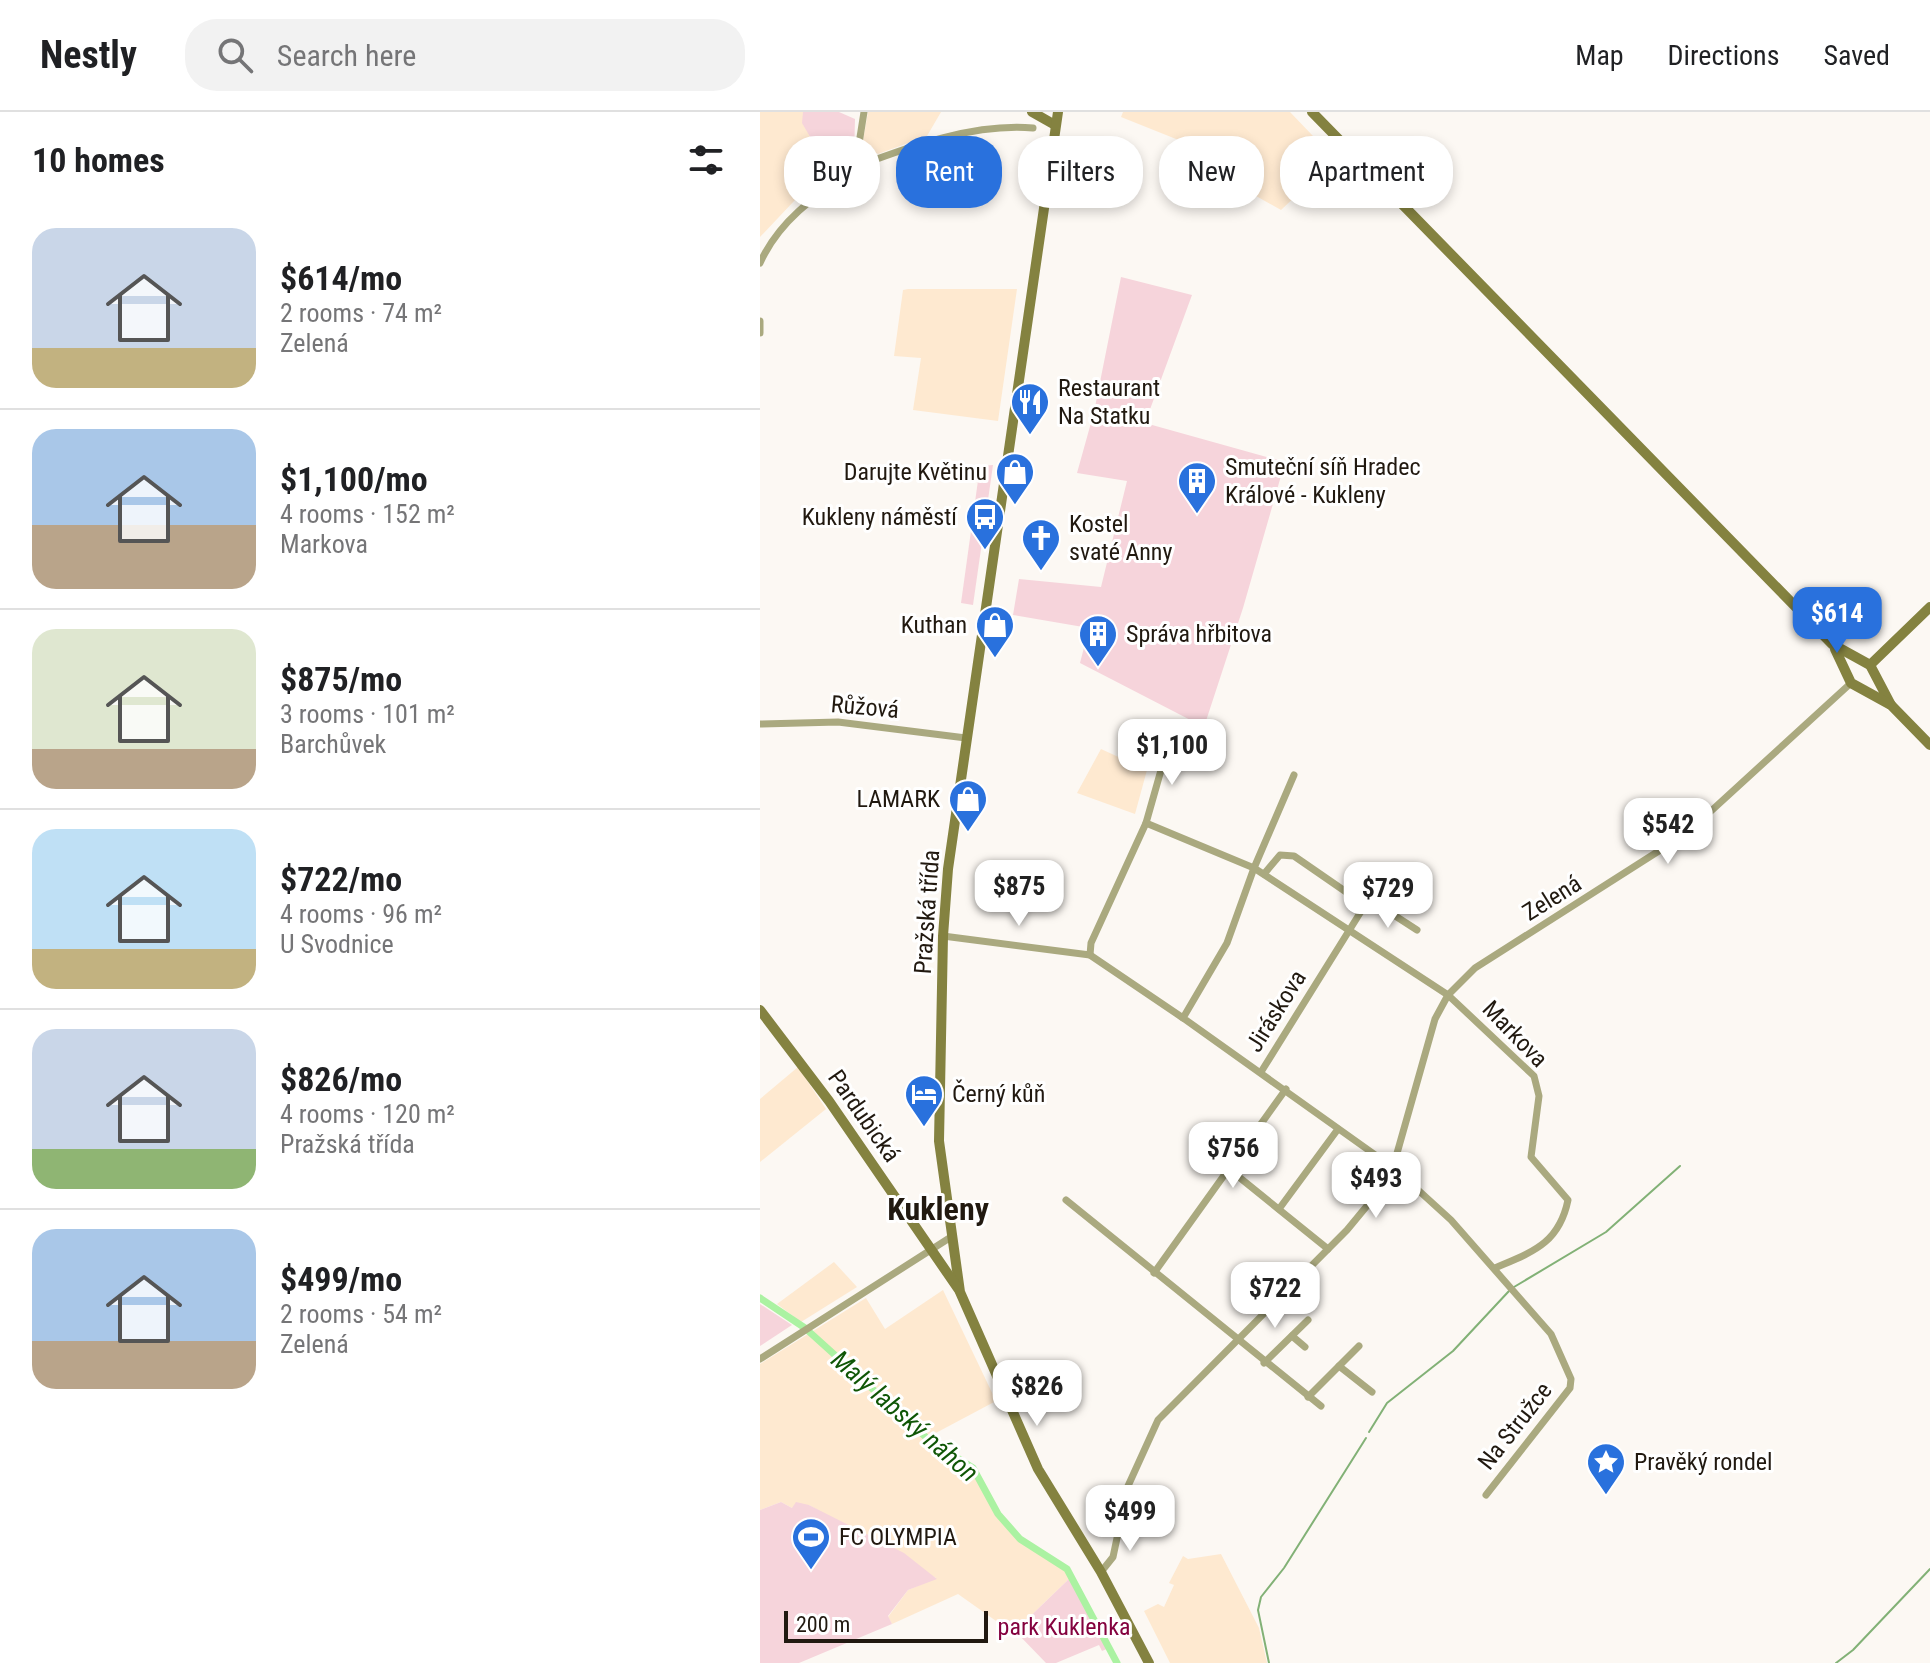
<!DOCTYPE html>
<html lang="en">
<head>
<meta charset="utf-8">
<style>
	:root { --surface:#fff; --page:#f2f2f2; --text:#202124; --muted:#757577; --line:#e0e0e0; --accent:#2971dd }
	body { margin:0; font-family:"Roboto Condensed",sans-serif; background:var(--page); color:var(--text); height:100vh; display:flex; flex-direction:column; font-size:30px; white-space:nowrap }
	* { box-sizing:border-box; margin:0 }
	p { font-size:26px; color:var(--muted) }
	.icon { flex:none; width:44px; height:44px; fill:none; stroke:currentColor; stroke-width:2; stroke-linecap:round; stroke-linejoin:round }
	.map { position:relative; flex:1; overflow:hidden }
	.drawer { display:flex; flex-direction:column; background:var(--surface); width:760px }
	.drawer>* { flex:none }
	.banner { position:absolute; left:24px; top:24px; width:760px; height:72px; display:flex; gap:16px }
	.scale { position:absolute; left:24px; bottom:20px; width:204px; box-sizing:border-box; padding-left:8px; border:4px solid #211910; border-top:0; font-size:22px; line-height:28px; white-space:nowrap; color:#211910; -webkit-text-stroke:6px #fff; paint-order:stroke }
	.price { position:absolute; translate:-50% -68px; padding:0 18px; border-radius:16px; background:#fff; color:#222; font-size:26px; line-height:52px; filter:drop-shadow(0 2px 4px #0008) }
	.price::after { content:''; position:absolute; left:50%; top:48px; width:24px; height:18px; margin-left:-12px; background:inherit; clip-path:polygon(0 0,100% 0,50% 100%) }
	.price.selected { background:var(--accent); color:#fff }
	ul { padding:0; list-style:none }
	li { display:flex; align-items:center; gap:24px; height:200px; padding:0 32px }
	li+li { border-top:2px solid var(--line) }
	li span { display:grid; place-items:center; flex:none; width:224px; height:160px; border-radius:24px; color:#555 }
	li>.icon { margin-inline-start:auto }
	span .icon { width:96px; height:96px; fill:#fffc; stroke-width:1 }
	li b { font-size:34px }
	h2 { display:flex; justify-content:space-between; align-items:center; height:96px; padding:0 32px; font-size:34px }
	.pill { padding:0 28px; border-radius:32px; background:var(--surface); box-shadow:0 4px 12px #0003; font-size:28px; line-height:72px }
	.pill.selected { background:var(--accent); color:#fff }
	header { display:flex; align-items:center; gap:48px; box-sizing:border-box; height:112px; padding:0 40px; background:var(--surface); border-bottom:2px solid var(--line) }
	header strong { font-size:38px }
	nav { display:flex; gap:44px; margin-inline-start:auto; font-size:28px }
	.search { width:560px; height:72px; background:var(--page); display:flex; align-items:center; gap:20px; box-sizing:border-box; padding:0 28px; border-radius:32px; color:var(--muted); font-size:30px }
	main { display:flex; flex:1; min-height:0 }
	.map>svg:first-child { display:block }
	.built { fill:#fee9d0 }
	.green { fill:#f6d4db }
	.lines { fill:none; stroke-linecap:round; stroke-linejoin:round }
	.stream { stroke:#82b176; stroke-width:2 }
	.canal { stroke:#abf2a2; stroke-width:7 }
	.street { stroke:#aaa97f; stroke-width:7 }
	.secondary { stroke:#848240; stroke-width:10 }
	.labels { text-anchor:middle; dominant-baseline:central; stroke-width:6; stroke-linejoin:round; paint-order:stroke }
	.poi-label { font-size:24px; fill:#211910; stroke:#fff; text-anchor:start }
	.street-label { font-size:24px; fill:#211910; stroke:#fff }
	.park-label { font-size:24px; fill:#84023f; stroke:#fff }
	.water-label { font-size:26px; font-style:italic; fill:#0f5606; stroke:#fff }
	.district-label { font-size:32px; font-weight:bold; fill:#211910; stroke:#fff }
</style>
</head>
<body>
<header>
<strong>Nestly</strong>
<div class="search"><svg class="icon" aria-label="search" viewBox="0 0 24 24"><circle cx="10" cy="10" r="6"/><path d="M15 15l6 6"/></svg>Search here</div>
<nav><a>Map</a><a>Directions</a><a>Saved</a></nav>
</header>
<main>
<section class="drawer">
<h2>10 homes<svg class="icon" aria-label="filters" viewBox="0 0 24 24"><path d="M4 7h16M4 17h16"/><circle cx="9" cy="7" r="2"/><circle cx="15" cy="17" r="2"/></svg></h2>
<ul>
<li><span style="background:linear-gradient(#c9d6e8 75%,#c2b280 0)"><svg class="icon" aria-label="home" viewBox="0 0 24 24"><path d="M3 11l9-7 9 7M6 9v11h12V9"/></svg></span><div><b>$614/mo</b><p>2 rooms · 74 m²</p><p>Zelená</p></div></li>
<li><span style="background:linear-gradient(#a9c7e8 60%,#b9a48a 0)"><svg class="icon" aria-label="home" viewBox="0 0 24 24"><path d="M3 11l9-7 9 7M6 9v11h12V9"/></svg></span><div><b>$1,100/mo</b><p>4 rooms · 152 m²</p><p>Markova</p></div></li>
<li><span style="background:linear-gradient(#dfe7d0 75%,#b9a48a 0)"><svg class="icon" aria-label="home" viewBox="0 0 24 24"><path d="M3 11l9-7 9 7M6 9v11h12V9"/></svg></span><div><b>$875/mo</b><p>3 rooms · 101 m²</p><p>Barchůvek</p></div></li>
<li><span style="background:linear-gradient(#bfe0f5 75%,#c2b280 0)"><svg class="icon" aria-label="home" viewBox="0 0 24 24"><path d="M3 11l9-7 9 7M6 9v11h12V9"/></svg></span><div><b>$722/mo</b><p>4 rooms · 96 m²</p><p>U Svodnice</p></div></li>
<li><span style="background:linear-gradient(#c9d6e8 75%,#8fb573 0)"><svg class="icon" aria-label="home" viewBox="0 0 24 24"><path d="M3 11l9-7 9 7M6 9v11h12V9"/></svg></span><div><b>$826/mo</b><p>4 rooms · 120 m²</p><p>Pražská třída</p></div></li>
<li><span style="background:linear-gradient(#a9c7e8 70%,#b9a48a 0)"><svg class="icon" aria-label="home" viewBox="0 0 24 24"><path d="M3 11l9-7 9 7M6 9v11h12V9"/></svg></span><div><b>$499/mo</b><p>2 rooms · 54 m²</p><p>Zelená</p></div></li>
</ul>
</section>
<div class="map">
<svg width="1170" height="1551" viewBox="0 0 1170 1551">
	<rect width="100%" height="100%" fill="#fcf8f3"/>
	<g class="built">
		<path d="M0,0H57L53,28L72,62L35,88L0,125Z"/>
		<path d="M108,0H181L167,24L118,42L102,34Z"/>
		<path d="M363,0H530L575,47L521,98L432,48L436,35L361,5Z"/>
		<path d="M148,177H257L238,309L153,298L161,246L134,244L143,178Z"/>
		<path d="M341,637L387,658L375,702L317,681Z"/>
		<path d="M38,955L66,997L0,1050V987Z"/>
		<path d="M74,1150L97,1175L41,1210L17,1192Z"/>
		<path d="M183,1178L236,1289L172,1323L213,1356L255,1424L291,1446L311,1465L253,1521L198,1482L132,1512L128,1505L148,1478L176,1466L49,1393L32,1396L21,1390L0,1398V1252L106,1186L125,1217Z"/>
		<path d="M461,1442L499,1516L507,1551H410L384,1499L398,1492L404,1495L414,1473L409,1471L423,1444L428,1447Z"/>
	</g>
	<g class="green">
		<path d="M43,0H79L95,7L94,44L72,62L42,11Z"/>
		<path d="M361,165L432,183L385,311L525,350L483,496L444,615L320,551L329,516L253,503L259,467L341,475L367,369L317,361L334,300Z"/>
		<path d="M233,353L213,493L201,491L220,354Z"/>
		<path d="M0,1192L32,1213L0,1234Z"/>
		<path d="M21,1390L32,1396L36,1390L49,1393L144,1441L177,1467L148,1478L128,1504L132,1512L39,1551H0V1398Z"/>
		<path d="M311,1465L349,1536L342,1539L339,1533L296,1551H286L255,1519Z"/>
	</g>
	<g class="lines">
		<g class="stream">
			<path d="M754,1175L846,1120L920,1054"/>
			<path d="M609,1320L627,1291L693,1239L749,1179"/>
			<path d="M509,1551L498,1498L501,1485L524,1456L606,1326"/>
			<path d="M1076,1551L1093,1538L1170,1457"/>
		</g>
		<path class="canal" d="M0,1186L45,1216L169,1328L213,1356L238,1402L260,1427L307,1457L357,1551"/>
		<g class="street">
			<path d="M98,54C151,34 215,11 273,16"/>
			<path d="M0,151C20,107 57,83 95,57L104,0"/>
			<path d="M0,209V221"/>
			<path d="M0,612L78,610L206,626"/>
			<path d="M534,663L494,756L467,831L423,906L635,1057L691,1108L791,1222L811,1267L810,1276L726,1383"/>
			<path d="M386,711L409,630"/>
			<path d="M602,790L606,785L657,818"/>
			<path d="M183,824L330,843L423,906"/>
			<path d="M330,843L331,831L386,711L494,756L688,883L774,964L779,984L771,1045L808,1088C799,1132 772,1140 735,1156"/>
			<path d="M501,960L605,793L534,744L520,743L504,762"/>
			<path d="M469,1057L568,1137"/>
			<path d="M306,1088L561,1294"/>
			<path d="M519,1097L578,1017"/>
			<path d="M394,1161L526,977"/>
			<path d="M532,1224L545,1235"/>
			<path d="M0,1247L191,1125"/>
			<path d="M504,1251L548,1208"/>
			<path d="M579,1254L612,1280"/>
			<path d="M548,1285L599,1234"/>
			<path d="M341,1460L353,1445L368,1374L398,1308L587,1118L630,1066L675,907L688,883L715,856L927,721L1091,571"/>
		</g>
		<g class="secondary">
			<path d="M272,0L295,13"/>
			<path d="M298,0L188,757L183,824L179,1029L200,1180L278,1357L341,1460L389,1551"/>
			<path d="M552,0L1072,532L1110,553L1131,593"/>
			<path d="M1075,537L1091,571L1131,593L1170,633"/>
			<path d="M1110,553L1170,495"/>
			<path d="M0,898L69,989L199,1178"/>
		</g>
	</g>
	<defs>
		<g id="restaurant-pin" transform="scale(2)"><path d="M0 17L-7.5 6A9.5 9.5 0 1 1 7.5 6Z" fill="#2971dd" stroke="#fff"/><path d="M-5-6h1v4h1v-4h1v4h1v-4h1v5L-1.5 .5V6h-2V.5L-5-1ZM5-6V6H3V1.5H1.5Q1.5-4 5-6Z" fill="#fff"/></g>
		<g id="shop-pin" transform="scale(2)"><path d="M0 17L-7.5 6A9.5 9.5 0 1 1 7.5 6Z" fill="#2971dd" stroke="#fff"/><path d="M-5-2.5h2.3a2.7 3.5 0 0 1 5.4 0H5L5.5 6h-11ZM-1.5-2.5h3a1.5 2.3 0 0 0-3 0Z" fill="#fff"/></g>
		<g id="building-pin" transform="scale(2)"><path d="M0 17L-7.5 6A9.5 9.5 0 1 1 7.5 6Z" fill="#2971dd" stroke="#fff"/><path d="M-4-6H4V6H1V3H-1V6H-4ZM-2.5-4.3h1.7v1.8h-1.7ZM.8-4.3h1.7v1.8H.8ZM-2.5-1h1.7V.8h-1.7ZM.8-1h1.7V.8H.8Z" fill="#fff"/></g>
		<g id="bus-pin" transform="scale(2)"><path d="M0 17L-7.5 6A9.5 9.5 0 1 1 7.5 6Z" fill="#2971dd" stroke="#fff"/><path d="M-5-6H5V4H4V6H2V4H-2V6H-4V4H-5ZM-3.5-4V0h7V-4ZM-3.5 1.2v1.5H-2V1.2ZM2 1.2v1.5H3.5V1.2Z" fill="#fff"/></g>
		<g id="church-pin" transform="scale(2)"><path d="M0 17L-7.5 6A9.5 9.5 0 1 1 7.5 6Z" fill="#2971dd" stroke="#fff"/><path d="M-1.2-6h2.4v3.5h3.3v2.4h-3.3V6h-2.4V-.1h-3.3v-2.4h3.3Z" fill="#fff"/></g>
		<g id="hotel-pin" transform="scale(2)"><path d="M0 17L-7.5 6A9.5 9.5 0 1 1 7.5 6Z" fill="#2971dd" stroke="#fff"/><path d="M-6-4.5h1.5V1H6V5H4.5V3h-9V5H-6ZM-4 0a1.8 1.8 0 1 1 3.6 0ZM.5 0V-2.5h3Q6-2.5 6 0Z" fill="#fff"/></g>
		<g id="sight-pin" transform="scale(2)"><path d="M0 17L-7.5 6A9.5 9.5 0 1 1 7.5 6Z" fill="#2971dd" stroke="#fff"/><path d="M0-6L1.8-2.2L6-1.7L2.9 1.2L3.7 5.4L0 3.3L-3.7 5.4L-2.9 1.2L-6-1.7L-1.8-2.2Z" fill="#fff"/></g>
		<g id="stadium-pin" transform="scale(2)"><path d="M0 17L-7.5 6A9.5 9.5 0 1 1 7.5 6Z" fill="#2971dd" stroke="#fff"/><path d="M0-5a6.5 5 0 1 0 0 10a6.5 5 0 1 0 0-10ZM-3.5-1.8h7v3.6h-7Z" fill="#fff"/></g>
	</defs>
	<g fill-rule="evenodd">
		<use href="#restaurant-pin" x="270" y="290"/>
		<use href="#shop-pin" x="255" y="360"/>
		<use href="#building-pin" x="437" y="369"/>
		<use href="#bus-pin" x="225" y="405"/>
		<use href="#church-pin" x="281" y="426"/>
		<use href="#shop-pin" x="235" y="513"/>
		<use href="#building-pin" x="338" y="522"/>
		<use href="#shop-pin" x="208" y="687"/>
		<use href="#hotel-pin" x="164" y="982"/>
		<use href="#sight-pin" x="846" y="1350"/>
		<use href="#stadium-pin" x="51" y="1425"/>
	</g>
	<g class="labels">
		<g class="poi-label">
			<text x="298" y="276">Restaurant<tspan x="298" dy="28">Na Statku</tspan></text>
			<text x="465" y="355">Smuteční síň Hradec<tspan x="465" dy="28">Králové - Kukleny</tspan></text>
			<text x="227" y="360" text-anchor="end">Darujte Květinu</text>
			<text x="197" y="405" text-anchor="end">Kukleny náměstí</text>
			<text x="309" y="412">Kostel<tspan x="309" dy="28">svaté Anny</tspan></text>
			<text x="207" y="513" text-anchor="end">Kuthan</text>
			<text x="366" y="522">Správa hřbitova</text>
			<text x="180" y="687" text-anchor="end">LAMARK</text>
			<text x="192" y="982">Černý kůň</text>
			<text x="874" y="1350">Pravěký rondel</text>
			<text x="79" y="1425">FC OLYMPIA</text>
		</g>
		<g class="street-label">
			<text transform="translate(105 595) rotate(5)">Růžová</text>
			<text transform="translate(792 786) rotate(-32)">Zelená</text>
			<text transform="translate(167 800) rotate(-86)">Pražská třída</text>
			<text transform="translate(516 899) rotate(-58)">Jiráskova</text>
			<text transform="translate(755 922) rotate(46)">Markova</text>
			<text transform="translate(104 1004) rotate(55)">Pardubická</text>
			<text transform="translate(755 1314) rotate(-52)">Na Stružce</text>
		</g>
		<g class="park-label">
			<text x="304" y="1515">park Kuklenka</text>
		</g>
		<g class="water-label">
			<text transform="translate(145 1304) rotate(41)">Malý labský náhon</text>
		</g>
		<g class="district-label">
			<text x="178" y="1097">Kukleny</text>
		</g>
	</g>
</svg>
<div class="scale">200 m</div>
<b class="price selected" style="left:1077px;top:543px">$614</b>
<b class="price" style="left:412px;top:675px">$1,100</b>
<b class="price" style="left:908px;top:754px">$542</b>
<b class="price" style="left:259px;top:816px">$875</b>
<b class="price" style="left:628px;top:818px">$729</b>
<b class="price" style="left:473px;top:1078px">$756</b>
<b class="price" style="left:616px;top:1108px">$493</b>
<b class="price" style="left:515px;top:1218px">$722</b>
<b class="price" style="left:277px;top:1316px">$826</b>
<b class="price" style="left:370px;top:1441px">$499</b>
<div class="banner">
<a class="pill">Buy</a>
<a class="pill selected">Rent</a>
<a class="pill">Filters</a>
<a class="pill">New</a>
<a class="pill">Apartment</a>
</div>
</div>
</main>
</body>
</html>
